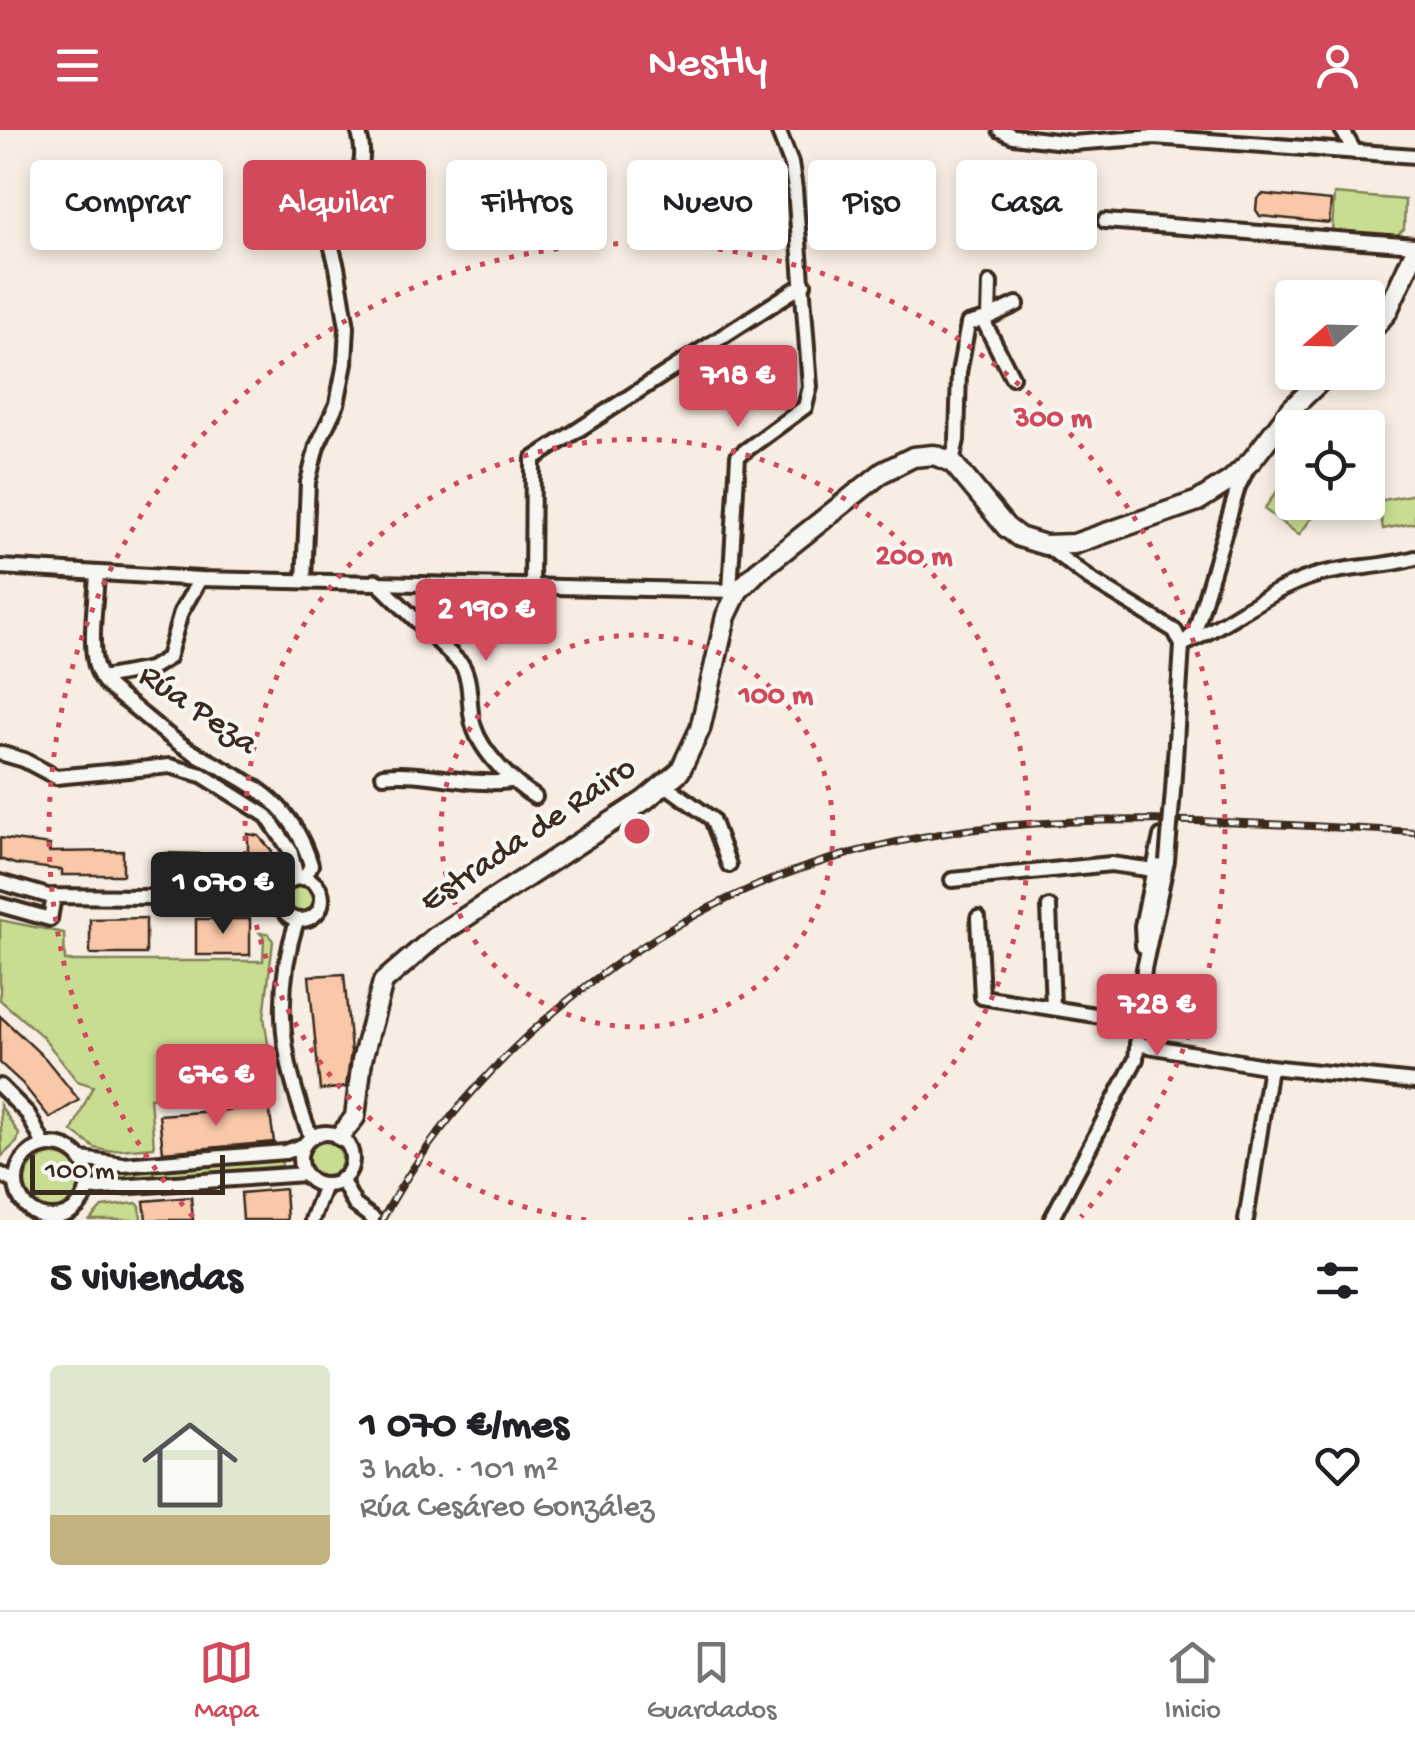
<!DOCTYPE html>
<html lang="es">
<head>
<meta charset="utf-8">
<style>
	:root { --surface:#fff; --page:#f2f2f2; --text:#202124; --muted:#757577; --line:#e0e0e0; --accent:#d1495b }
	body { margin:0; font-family:"Gochi Hand",sans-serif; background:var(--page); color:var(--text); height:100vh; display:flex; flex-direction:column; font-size:38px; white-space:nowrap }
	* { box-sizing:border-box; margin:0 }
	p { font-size:32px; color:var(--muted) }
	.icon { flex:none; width:55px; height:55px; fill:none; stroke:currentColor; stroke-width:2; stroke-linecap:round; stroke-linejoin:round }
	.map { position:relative; height:1090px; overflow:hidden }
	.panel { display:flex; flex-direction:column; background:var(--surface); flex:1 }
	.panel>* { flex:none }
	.hud { position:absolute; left:30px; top:30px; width:1355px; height:90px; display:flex; gap:20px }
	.needle { width:65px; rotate:250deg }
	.fabs { position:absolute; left:1275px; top:150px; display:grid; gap:20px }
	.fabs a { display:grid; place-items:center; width:110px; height:110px; border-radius:10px; background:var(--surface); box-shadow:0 5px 15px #0003; font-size:50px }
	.scale { position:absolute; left:30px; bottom:25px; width:195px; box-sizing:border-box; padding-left:10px; border:5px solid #3b2a1e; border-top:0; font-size:28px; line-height:35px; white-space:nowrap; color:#3b2a1e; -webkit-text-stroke:8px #f6f6f2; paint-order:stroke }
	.price { position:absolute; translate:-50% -85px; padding:0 22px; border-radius:10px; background:var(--accent); color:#fff; font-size:32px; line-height:65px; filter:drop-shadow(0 2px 5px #0008) }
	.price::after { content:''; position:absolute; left:50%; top:60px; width:30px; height:22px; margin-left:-15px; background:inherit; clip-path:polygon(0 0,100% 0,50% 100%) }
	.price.selected { background:#222; color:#fff }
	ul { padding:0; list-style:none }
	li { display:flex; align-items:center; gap:30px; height:250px; padding:0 50px }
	li span { display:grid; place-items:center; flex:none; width:280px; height:200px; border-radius:10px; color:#555 }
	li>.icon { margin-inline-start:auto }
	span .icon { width:120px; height:120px; fill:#fffc; stroke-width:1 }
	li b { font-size:42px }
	h2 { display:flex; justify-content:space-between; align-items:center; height:120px; padding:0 50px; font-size:42px }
	.pill { padding:0 35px; border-radius:10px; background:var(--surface); box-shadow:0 5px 15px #0003; font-size:35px; line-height:90px }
	.pill.selected { background:var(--accent); color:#fff }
	header { display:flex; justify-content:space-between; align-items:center; height:130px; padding:0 50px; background:var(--accent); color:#fff; font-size:45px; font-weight:600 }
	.tab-bar { display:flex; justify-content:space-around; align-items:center; height:140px; border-top:2px solid var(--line); background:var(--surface); font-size:28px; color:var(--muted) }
	.tab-bar a { display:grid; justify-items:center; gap:5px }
	.tab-bar .selected { color:var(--accent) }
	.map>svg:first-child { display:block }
	.green { fill:#c9dd92; stroke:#828458; stroke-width:2.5 }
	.building { fill:#f9c8a9; stroke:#3b2a1e; stroke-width:2.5 }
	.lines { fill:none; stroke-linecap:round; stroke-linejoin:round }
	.street-casing { stroke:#3b2a1e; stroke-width:20 }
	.secondary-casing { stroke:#3b2a1e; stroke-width:25 }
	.street { stroke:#f6f6f2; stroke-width:12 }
	.secondary { stroke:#f6f6f2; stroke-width:18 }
	.rail-casing { stroke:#3b2a1e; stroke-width:8 }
	.rail { stroke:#f6f6f2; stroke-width:4; stroke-dasharray:11; stroke-linecap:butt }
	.street-bridge-casing { stroke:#3b2a1e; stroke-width:20; stroke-linecap:butt }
	.street-bridge { stroke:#f6f6f2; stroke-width:12 }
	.ring { fill:none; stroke:#d1495b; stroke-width:5; stroke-dasharray:5 10 }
	.labels { text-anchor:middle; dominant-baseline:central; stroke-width:8; stroke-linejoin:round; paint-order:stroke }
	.street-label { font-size:35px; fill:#3b2a1e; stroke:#f6f6f2 }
	.centre { fill:#d1495b; stroke:#f6f6f2; stroke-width:5 }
	.ring-label { font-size:30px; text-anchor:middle; font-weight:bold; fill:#d1495b; stroke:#f6f6f2; stroke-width:8; stroke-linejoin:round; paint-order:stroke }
</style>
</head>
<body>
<header><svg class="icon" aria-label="menu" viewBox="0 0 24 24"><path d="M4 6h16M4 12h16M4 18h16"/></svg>Nestly<svg class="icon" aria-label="person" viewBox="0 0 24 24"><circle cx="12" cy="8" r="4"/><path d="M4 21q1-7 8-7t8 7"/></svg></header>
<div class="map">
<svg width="1415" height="1090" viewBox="0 0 1415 1090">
	<rect width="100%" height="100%" fill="#f7ede3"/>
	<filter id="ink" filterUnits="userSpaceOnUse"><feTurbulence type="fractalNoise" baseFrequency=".01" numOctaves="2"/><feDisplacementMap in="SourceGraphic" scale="20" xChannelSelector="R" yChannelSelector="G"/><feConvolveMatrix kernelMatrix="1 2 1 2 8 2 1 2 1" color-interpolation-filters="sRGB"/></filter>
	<g filter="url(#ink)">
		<g class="green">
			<path d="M1334,64L1405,70L1404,99L1396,106L1332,102Z"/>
			<path d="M1292,341V372L1323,373L1299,405L1264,379Z"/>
			<path d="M1415,364V393L1383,399L1378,371Z"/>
			<circle cx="302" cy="769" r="14"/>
			<path d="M0,790L64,803L65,831H263L264,807L260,803H268L273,811L264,887L275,961L150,968L154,1017L107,1021L95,1018L72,1001L93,956L77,951L42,906L0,870Z"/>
			<path d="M0,975L19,1004L17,1012L2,1026Z"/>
			<circle cx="325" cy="1029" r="17"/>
			<circle cx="53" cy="1053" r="28"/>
			<path d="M281,1029L282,1036L102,1052L101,1045Z"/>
			<path d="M136,1073L140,1076L141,1090H90L102,1077Z"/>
		</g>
		<g class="building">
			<path d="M1262,64L1331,71L1329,93L1260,86L1256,80L1257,69Z"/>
			<path d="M248,704L259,706L272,721L267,733L248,724Z"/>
			<path d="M0,708L50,715L49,722L123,721V745H62V740L15,734L0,729Z"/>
			<path d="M166,723L199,724L200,747H167Z"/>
			<path d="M257,730V749H232L231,731Z"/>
			<path d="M146,788V824H90V789Z"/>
			<rect x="196" y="789" width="54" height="36"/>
			<path d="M344,844L351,922L346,957L320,960L309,846Z"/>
			<path d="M0,886L45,928L79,970L50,988L22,953L0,933Z"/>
			<path d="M269,977L274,1012L163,1022L159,985Z"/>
			<path d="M285,1059L287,1090H243L241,1063Z"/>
			<path d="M191,1067L193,1090H146L144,1071Z"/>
		</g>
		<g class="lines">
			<g class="street-casing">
				<g id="street">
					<path d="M1000,0L1013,6L1072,13L1154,7L1415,26"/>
					<path d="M1342,0L1355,22"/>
					<path d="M1105,91L1415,115"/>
					<path d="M989,187L990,153"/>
					<path d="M983,190L1017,174"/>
					<path d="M952,332L957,310L959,243L968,194L983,190L1012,247"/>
					<path d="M1045,415L1090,449L1175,501L1182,515L1173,661"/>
					<path d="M0,437L200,449L738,461"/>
					<path d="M97,443C96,469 89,512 96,536C101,554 117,564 131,575C153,593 175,613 200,626C254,655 292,672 311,735L305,748"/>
					<path d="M304,451L308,352L317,316L337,274L345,233L347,197L337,137L321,76C353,58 371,40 358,0"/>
					<path d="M376,451L462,535C473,554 467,577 474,597C482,623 513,653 535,667"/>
					<path d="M532,456L533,329L804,154"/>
					<path d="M730,461L738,326L805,277L810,257L795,59L791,33L778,0"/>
					<path d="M1187,510L1195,502L1238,357L1246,341"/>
					<path d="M1182,515C1227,496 1267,460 1314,446C1347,436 1383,438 1415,428"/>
					<path d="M102,548L150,539L168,528L181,482L200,449"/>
					<path d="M0,623L24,630L56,647L170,636L202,645L267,686L290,720L297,748"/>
					<path d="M383,645C426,640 467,657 510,651"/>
					<path d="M664,654L712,689L729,735"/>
					<circle cx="301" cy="769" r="21"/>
					<path d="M952,750L1111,734L1154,740"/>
					<path d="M0,752L48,766L252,768L280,765"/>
					<path d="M0,775L50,789L54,766"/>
					<path d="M1049,777L1053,878"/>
					<path d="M978,788L982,867L1139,892"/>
					<path d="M297,790C272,868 282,933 311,1007"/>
					<path d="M1143,816L1142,796L1161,706"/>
					<path d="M1137,914L1270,937L1415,952"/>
					<path d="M0,956L28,984L44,1015"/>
					<circle cx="326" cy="1029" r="26"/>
					<circle cx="52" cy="1051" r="36"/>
					<path d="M82,1029L123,1035L285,1022L304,1015"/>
					<path d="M0,1044L15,1052"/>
					<path d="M341,1049L355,1075L375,1090"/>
					<path d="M89,1059L305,1044"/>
					<path d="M312,1090L325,1055"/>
					<path d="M1051,1090L1136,929L1144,839L1167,731"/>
					<path d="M1246,1090L1270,937"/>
				</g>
			</g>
			<g class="secondary-casing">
				<g id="secondary">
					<path d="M1368,204L1387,182L1415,121"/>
					<path d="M340,1006L355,987L362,930L383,852L435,807L645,670L680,641L700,599L726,486L738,461L757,442L883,342L913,327L934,325L952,332L1006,397L1019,407L1045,415L1074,414L1198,371L1231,350L1252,330L1292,278L1330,242"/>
				</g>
			</g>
			<use href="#street" class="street"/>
			<use href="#secondary" class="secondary"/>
			<g class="rail-casing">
				<path id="rail" d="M382,1090C426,1007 494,931 566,872C829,657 1099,684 1415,702"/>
			</g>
			<use href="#rail" class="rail"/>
			<g class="street-bridge-casing">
				<path id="street-bridge" d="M1167,731L1173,661"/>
			</g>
			<use href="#street-bridge" class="street-bridge"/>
		</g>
	</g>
	<g class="ring">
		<circle cx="637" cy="701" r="196"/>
		<path d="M586 1090A392 392 0 1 1 688 1090"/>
		<path d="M193 1087A588 588 0 1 1 1081 1087"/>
	</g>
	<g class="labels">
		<g class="street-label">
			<text transform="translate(197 581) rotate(34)">Rúa Peza</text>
			<text transform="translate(529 706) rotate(-34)">Estrada de Rairo</text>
		</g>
	</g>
	<circle cx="637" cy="701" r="15" class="centre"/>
	<g class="ring-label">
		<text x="1053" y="296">300 m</text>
		<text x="914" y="434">200 m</text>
		<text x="776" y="573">100 m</text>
	</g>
</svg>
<div class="fabs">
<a><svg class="needle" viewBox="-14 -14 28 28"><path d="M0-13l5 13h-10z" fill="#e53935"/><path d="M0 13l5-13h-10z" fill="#757577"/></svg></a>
<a><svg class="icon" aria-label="locate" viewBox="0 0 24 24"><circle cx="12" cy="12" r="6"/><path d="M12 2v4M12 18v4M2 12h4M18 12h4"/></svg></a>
</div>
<div class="scale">100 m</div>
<b class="price" style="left:738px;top:300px">718 €</b>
<b class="price" style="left:486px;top:534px">2 190 €</b>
<b class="price selected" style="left:223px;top:807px">1 070 €</b>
<b class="price" style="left:1157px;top:929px">728 €</b>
<b class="price" style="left:216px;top:999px">676 €</b>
<div class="hud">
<a class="pill">Comprar</a>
<a class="pill selected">Alquilar</a>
<a class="pill">Filtros</a>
<a class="pill">Nuevo</a>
<a class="pill">Piso</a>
<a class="pill">Casa</a>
</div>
</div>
<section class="panel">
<h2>5 viviendas<svg class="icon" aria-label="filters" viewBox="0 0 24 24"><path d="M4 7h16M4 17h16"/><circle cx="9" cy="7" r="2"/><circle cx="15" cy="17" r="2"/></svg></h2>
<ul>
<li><span style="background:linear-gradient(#dfe7d0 75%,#c2b280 0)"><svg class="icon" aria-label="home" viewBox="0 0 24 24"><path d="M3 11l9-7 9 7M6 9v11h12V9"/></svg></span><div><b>1 070 €/mes</b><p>3 hab. · 101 m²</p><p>Rúa Cesáreo González</p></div><svg class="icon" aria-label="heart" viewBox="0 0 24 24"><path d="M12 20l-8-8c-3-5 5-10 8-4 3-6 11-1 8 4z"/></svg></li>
</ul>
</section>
<nav class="tab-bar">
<a class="selected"><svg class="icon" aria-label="map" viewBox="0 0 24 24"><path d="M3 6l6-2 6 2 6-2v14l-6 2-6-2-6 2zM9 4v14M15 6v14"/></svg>Mapa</a>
<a><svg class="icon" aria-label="saved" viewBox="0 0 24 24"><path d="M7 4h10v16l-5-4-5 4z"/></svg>Guardados</a>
<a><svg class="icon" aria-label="home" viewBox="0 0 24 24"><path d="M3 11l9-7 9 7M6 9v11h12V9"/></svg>Inicio</a>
</nav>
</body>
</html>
